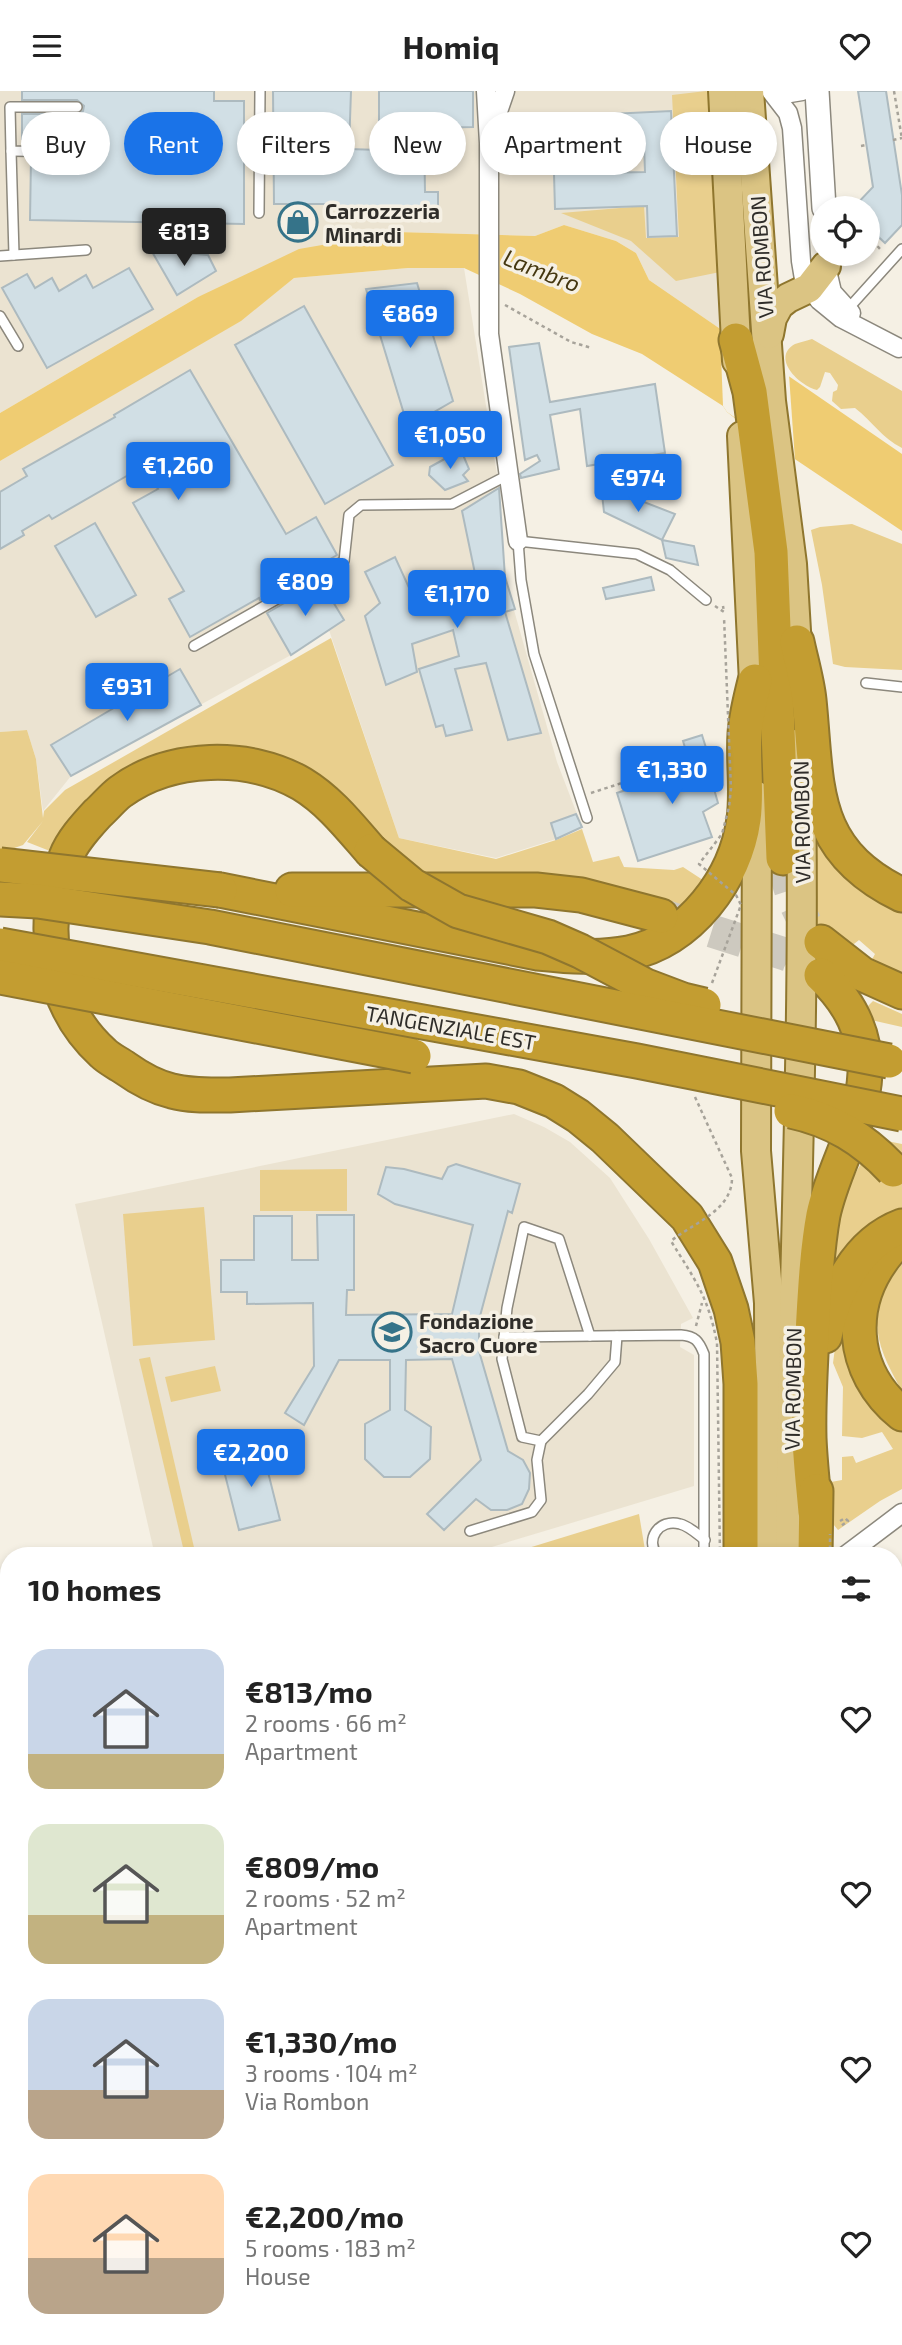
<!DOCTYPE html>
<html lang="en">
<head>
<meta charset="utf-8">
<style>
	:root { --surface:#fff; --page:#f2f2f2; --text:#222; --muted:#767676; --accent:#1a73e8 }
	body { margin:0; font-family:"Exo 2",sans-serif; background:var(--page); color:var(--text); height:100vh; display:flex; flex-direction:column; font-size:26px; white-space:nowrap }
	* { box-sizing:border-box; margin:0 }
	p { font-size:23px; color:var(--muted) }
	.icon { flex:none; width:38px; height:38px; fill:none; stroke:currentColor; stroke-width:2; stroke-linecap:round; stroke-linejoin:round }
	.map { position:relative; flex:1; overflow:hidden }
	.details { position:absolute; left:0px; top:1456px; width:903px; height:798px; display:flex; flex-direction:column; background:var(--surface); border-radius:28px 28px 0 0; box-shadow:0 4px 10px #0003 }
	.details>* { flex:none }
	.hud { position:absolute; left:21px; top:21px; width:861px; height:63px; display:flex; gap:14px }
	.controls { position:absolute; left:810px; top:105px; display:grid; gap:14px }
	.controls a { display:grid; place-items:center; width:70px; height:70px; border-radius:50%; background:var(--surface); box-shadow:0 4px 10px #0003; font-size:35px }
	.price { position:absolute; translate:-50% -60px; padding:0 16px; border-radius:7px; background:var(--accent); color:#fff; font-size:23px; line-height:46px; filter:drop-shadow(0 2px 4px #0008) }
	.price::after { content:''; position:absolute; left:50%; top:42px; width:21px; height:16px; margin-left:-10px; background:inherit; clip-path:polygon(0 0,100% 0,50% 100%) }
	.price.active { background:#222; color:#fff }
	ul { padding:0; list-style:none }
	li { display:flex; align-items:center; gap:21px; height:175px; padding:0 28px }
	li span { display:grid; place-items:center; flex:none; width:196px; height:140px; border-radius:21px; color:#555 }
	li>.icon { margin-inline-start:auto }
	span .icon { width:84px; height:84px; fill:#fffc; stroke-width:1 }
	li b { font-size:30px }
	h2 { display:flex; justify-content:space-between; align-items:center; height:84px; padding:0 28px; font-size:30px }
	.pill { padding:0 24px; border-radius:32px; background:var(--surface); box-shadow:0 4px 10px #0003; font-size:24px; line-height:63px }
	.pill.active { background:var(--accent); color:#fff }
	header { display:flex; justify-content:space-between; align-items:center; height:91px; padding:0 28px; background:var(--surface); font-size:32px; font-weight:700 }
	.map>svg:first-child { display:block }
	.built { fill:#ebe3d1 }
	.green { fill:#e9cf8d }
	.water { fill:#efcc72 }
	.pier { fill:#f5f0e4 }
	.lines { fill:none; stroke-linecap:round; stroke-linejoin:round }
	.stream { stroke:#efcc72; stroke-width:5 }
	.building { fill:#d1dfe5; stroke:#adbabf; stroke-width:2 }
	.motorway-tunnel { stroke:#cdc9bf; stroke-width:33; stroke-dasharray:33 17; stroke-linecap:butt }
	.service-casing { stroke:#8c887d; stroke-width:12 }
	.minor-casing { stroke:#8c887d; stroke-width:21 }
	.tertiary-casing { stroke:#8c887d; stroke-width:26 }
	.primary-casing { stroke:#8f762e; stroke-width:32 }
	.trunk-casing { stroke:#8f762e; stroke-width:33 }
	.motorway-casing { stroke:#8f762e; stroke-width:37 }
	.path { stroke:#a7a39a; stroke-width:2.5; stroke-dasharray:3.5 3.5; stroke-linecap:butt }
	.service { stroke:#fff; stroke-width:9 }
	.minor { stroke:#fff; stroke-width:18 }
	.tertiary { stroke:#fff; stroke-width:23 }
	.primary { stroke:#dbc483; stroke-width:28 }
	.trunk { stroke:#cfb05a; stroke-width:30 }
	.motorway { stroke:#c39d31; stroke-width:33 }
	.motorway-bridge-casing { stroke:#8f762e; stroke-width:37; stroke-linecap:butt }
	.path-bridge { stroke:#a7a39a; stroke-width:2.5; stroke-dasharray:3.5 3.5; stroke-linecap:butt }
	.motorway-bridge { stroke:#c39d31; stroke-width:33 }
	.labels { text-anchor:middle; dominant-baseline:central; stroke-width:7; stroke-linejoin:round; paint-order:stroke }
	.poi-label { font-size:21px; font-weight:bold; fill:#2f2d29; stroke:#f5f0e4; text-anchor:start }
	.street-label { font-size:21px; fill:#2f2d29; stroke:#f5f0e4 }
	.water-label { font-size:23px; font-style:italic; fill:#453710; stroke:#f5f0e4 }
</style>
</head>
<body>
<header><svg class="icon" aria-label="menu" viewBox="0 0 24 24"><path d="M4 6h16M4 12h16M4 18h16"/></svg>Homiq<svg class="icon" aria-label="heart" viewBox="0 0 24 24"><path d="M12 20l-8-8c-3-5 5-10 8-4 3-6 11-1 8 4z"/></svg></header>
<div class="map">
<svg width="902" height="2254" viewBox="0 0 902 2254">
	<rect width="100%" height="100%" fill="#f5f0e4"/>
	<g class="built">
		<path d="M0,0H723L736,249L649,189L636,162L616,150L564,134L535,145L397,141L198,206L0,322Z"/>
		<path d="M408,177H464L499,396L504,484L557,671L582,736L556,748L496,767L399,747L329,539L291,564L71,685L43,720L36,668L27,639L0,641V370L240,230L294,187Z"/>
		<path d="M514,1023L544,1036L570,1051L610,1087L649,1148L693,1227L681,1233L680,1256L694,1264V1395L462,1465H155L75,1113Z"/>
	</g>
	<g class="green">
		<path d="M706,0L711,2L720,181L676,190L631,150L561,122L644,115L646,147L679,146L672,4Z"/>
		<path d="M812,248L902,300V357C882,347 873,331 855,317L841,318L832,310L833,301L837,299L838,294L830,282L825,281L820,296L817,299C800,295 770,267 795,253C800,251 807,250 812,248Z"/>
		<path d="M852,433L902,453V579L845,576L833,573L822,494L811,439L820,436Z"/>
		<path d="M331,547L399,747L496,768L556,749L582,738L593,771L619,765L624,776L674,779L683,776L709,793L689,818L670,813L431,789L259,660L224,655L186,657L154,666L55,762L27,751L43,730L23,754L0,762V641L27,639L36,668L43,727L44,720L65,699Z"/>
		<path d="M811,731L886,813L902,821V893L868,876L875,863L859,849L845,860L813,851Z"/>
		<path d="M873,910L902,923V936L871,929L864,919Z"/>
		<path d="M882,1049L902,1053V1121L834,1187C828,1154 844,1097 863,1070C868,1062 876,1056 882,1049Z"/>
		<path d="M347,1078V1120H260V1079Z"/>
		<path d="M204,1116L215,1249L133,1255L123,1123Z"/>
		<path d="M902,1173V1300C874,1252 864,1219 902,1173Z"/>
		<path d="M850,1212L902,1332V1398L880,1410L838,1439L829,1428L831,1391L842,1389V1366L853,1365L856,1372L893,1358L882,1341L862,1347L842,1345L843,1296L833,1272L837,1242Z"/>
		<path d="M150,1266L196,1465H185L139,1268Z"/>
		<path d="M215,1275L221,1300L171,1311L165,1286Z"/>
		<path d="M639,1423L646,1465H502Z"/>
		<path d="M902,1925V2254H876L875,2245H894V1927Z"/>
	</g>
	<path class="water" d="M564,134L616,150L636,162L649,189L902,363V440L741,332L727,321L723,315L642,263L592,243L520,203L464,177H408L294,187L241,230L0,370V322L198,206L299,158L397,141L535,145Z"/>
	<path class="pier" d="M720,238L789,284L795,369L727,321L723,315Z"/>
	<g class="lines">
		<g class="stream">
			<path d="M343,2245L345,2254"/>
			<path d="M566,2245L571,2254"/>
		</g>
	</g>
	<g class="building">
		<path d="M22,0H214V10H244V133L30,129L31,67L84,68L90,65L91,60L85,54L31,53V48H22V23H77L83,20L84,15L77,9H22Z"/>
		<path d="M273,0H351L349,58L379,59V0H473V36L424,37L425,101H438V130L347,126V116L328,113H274Z"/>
		<path d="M858,0H886L902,104V134L885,152L870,138L875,134L868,127V117H853L873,96Z"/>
		<path d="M671,20L677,145L648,146L647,115L555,118L554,83L645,81L644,53L549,57L548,26Z"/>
		<path d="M151,159L208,164L216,180L177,204Z"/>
		<path d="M129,177L153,218L47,277L2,197L27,183L35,197L52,187L59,200L86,184L93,197Z"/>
		<path d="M417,192L453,310L408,336L366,198Z"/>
		<path d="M304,215L393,374L325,413L235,254Z"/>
		<path d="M539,252L550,311L655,293L665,362L587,375L580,318L550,324L559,378L521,387L520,383L540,370L537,364L525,369L509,256Z"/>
		<path d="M190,279L286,443L316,426L337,464L260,509L259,507L190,546L169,508L184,500L133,412L158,398L144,375L52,428L49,424L22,440L24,444L0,458V401L27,385L23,378L115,326L114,324Z"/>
		<path d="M461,359L469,378L463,384L468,390L445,399L429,384L430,376Z"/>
		<path d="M499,397L505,486L515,518L505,521L541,642L508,649L486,572L455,578L472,639L446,645L443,634L436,636L419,578L459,565L453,539L412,553L417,581L386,594L365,525L380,512L365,481L395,466L416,512L477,492L462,420Z"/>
		<path d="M618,401L675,423L662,449L604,421L602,403Z"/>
		<path d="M95,432L136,504L96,526L55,455Z"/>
		<path d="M662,449L694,455L698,474L666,467Z"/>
		<path d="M651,486L654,499L606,508L603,497Z"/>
		<path d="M321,491L344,529L291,564L267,522Z"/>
		<path d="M180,578L201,614L71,685L51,654Z"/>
		<path d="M702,644L716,689L712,691L718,712L703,721L712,746L638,770L617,702L691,677L683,650Z"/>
		<path d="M576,723L582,736L556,748L551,732Z"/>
		<path d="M456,1073L520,1093L512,1122L508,1120L479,1229V1260L508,1360L523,1369L530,1382L529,1398L522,1413L507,1419H491L476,1408L444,1439L427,1423L481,1369L452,1268L406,1269L405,1319L431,1336L430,1368L410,1386H384L365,1368V1333L390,1319V1269H339L304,1334L285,1322L314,1275L313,1212L247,1213V1201H221V1169H254V1125H292V1169H318L317,1124H354V1199H347L346,1224L452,1223L473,1134L395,1113L378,1103L386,1076L404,1078L442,1088L448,1076Z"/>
		<path d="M262,1357L280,1429L239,1439L221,1368Z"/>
	</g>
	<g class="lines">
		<g class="motorway-tunnel">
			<path d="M783,767C787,791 793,811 806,833"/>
			<path d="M664,825L788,864L821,884"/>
		</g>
		<g class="service-casing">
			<g id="service">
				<path d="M77,16H10L11,60L84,61"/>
				<path d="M489,52L520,57"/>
				<path d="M11,60L14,164"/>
				<path d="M259,122L260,0"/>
				<path d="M0,165L86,159"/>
				<path d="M847,219L902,158"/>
				<path d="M0,225L18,255"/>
				<path d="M194,555L344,470L349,424L361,414L452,413L510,383"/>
				<path d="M866,592L902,596"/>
				<path d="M587,727L534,563L521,489L518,450L637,463L670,479L706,509"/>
				<path d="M590,1245L559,1148L524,1136L507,1217L502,1268L522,1346L541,1350L588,1303L615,1271L617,1245"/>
				<path d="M504,1246L681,1244C695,1245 699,1250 704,1263V1465"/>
				<path d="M470,1440L532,1421L541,1409L537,1369L541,1350"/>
				<path d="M658,1465C644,1449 659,1427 680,1433C689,1435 697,1443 705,1449"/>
				<path d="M894,1608L902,1609"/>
				<path d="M894,1682L902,1675"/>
				<path d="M864,2245L865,2254"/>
			</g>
		</g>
		<g class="minor-casing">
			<g id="minor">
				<path d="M486,0L489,52V243L518,450"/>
				<path d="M771,0L788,22L792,37L801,170L804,188L819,209L841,227L899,257"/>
				<path d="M781,0L790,2L802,0"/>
				<path d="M493,35L505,0"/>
				<path d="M826,175L832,201L851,222"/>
				<path d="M845,1465L902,1422"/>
				<path d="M0,2092L9,2090"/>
				<path d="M638,2254V2245"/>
			</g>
		</g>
		<g class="tertiary-casing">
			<path id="tertiary" d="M817,0L824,117"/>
		</g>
		<g class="primary-casing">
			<g id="primary">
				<path d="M723,0L737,270"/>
				<path d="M749,0L771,310L792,473L798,573"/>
				<path d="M769,243L772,227L779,214L788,207L809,197L826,175"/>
				<path d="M742,345L755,612"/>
				<path d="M757,705L756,1060L769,1212L770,1465"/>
				<path d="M790,1465C792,1194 807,923 800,652"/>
				<path d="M790,2245V2254"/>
				<path d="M763,2254V2245"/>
			</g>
		</g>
		<g class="trunk-casing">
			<g id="trunk">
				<path d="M825,2245V2254"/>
				<path d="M697,2254L699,2245"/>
				<path d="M723,2254L724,2245"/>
			</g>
		</g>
		<g class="motorway-casing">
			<g id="motorway">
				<path d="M736,249L750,301L771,461L783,767"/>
				<path d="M797,551C801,570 807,590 809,609C818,697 809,759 902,804"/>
				<path d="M371,760C350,736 330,710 302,693C249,662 170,664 120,701C112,707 105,716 97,723C86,735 72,750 66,766C38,831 49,913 103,962C109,968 118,972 125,977C139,987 155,996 172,1000C191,1005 211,1004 230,1004L486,990L519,996L554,1010L578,1025L605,1047L687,1126L715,1171L731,1218L738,1251L741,1293V1465"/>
				<path d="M220,799L538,862C568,865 599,868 629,862C690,849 736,788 744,728C748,700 743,671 745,643C746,625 751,607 755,590"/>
				<path d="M292,799H536L581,804L661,825"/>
				<path d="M821,851L862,883L902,901"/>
				<path d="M888,1161C846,1212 849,1280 902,1323"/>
				<path d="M825,1245C833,1201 857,1152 902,1135"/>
				<path d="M815,1421C813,1397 810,1372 809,1347C808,1306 811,1265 813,1225C815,1191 817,1157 823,1124C833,1076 863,1033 865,982C866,942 850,911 821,884"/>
				<path d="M815,1465L816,1400"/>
			</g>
		</g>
		<g class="path">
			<path d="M894,0L902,48"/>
			<path d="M893,49L902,47"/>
			<path d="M861,55L866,54"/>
			<path d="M868,145L882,160"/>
			<path d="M505,214L571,251L592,257"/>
			<path d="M715,515L724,521L723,515"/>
			<path d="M591,702L665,678"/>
			<path d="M696,1235L702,1212"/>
			<path d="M840,1430L845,1427L848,1430L841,1435"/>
			<path d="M894,1955L902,1953"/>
			<path d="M894,2044L902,2071"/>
		</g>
		<use href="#service" class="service"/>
		<use href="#minor" class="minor"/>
		<use href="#tertiary" class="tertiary"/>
		<use href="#primary" class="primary"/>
		<use href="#trunk" class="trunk"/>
		<use href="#motorway" class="motorway"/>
		<g class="motorway-bridge-casing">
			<g id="motorway-bridge">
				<path d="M371,760L412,794L458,820L548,846L580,860L646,895L683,909L704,914"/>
				<path d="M0,774L220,799"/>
				<path d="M0,808L38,810L210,836L889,970"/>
				<path d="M0,854L637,970L902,1023"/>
				<path d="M0,886L414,965"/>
				<path d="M791,1020C833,1029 864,1048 893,1079"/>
			</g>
		</g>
		<g class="path-bridge">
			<path d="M712,892L741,814L736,804L699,773L722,743L729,716L731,698L724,526"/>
			<path d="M695,1006L732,1087C732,1120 693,1132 671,1150C695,1189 708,1205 717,1252L720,1465"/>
			<path d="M830,1465V1443"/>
		</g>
		<use href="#motorway-bridge" class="motorway-bridge"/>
	</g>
	<defs>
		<g id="shop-ring" transform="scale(2.0125)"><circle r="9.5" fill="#f5f0e4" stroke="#357389" stroke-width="1.5"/><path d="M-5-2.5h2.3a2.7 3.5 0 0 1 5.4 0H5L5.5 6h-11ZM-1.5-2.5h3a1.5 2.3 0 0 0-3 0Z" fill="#357389"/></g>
		<g id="school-ring" transform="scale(2.0125)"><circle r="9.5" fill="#f5f0e4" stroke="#357389" stroke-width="1.5"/><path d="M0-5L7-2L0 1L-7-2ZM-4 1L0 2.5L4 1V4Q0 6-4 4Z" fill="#357389"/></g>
	</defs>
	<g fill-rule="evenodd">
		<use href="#shop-ring" x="298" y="131"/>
		<use href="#school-ring" x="392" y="1241"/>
	</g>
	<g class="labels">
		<g class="poi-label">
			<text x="325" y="119">Carrozzeria<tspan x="325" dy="24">Minardi</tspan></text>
			<text x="419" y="1229">Fondazione<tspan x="419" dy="24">Sacro Cuore</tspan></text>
		</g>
		<g class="street-label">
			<text transform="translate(761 166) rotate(-94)">VIA ROMBON</text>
			<text transform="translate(801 731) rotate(-91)">VIA ROMBON</text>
			<text transform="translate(451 936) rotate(10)">TANGENZIALE EST</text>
			<text transform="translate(792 1298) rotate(-89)">VIA ROMBON</text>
		</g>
		<g class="water-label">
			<text transform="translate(542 179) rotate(21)">Lambro</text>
		</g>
	</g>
</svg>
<div class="controls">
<a><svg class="icon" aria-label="locate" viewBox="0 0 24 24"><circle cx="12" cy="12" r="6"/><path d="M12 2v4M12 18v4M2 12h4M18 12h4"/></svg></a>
</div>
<b class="price active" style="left:184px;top:177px">€813</b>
<b class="price" style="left:410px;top:259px">€869</b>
<b class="price" style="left:450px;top:380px">€1,050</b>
<b class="price" style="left:178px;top:411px">€1,260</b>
<b class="price" style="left:638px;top:423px">€974</b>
<b class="price" style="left:305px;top:527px">€809</b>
<b class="price" style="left:457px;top:539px">€1,170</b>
<b class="price" style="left:127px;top:632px">€931</b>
<b class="price" style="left:672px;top:715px">€1,330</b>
<b class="price" style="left:251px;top:1398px">€2,200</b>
<div class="hud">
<a class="pill">Buy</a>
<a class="pill active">Rent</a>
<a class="pill">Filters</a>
<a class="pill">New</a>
<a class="pill">Apartment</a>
<a class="pill">House</a>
</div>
<section class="details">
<h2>10 homes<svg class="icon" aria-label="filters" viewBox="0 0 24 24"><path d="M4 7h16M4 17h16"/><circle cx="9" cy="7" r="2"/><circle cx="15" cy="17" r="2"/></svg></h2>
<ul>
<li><span style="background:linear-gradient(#c9d6e8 75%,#c2b280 0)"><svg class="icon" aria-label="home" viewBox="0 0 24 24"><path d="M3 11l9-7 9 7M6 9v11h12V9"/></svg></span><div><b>€813/mo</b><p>2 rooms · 66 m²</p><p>Apartment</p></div><svg class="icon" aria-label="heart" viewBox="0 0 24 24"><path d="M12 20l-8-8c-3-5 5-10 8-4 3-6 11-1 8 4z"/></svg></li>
<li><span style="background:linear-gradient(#dfe7d0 65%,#c2b280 0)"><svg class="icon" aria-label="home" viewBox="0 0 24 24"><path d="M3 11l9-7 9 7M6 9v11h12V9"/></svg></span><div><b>€809/mo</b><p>2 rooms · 52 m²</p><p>Apartment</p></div><svg class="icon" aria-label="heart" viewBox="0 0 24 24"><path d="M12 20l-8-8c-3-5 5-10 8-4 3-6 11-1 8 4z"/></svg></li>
<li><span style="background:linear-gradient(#c9d6e8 65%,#b9a48a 0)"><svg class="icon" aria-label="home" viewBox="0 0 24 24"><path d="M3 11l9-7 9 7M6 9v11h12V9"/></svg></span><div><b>€1,330/mo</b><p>3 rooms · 104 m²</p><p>Via Rombon</p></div><svg class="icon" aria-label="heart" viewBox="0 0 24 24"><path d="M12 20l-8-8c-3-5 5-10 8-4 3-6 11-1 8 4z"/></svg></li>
<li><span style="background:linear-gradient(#ffd9b3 60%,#b9a48a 0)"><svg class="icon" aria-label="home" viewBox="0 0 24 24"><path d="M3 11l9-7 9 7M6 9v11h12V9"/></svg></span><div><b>€2,200/mo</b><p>5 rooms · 183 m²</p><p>House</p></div><svg class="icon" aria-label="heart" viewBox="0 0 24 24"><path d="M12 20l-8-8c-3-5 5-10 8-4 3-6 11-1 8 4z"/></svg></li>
</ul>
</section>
</div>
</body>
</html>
